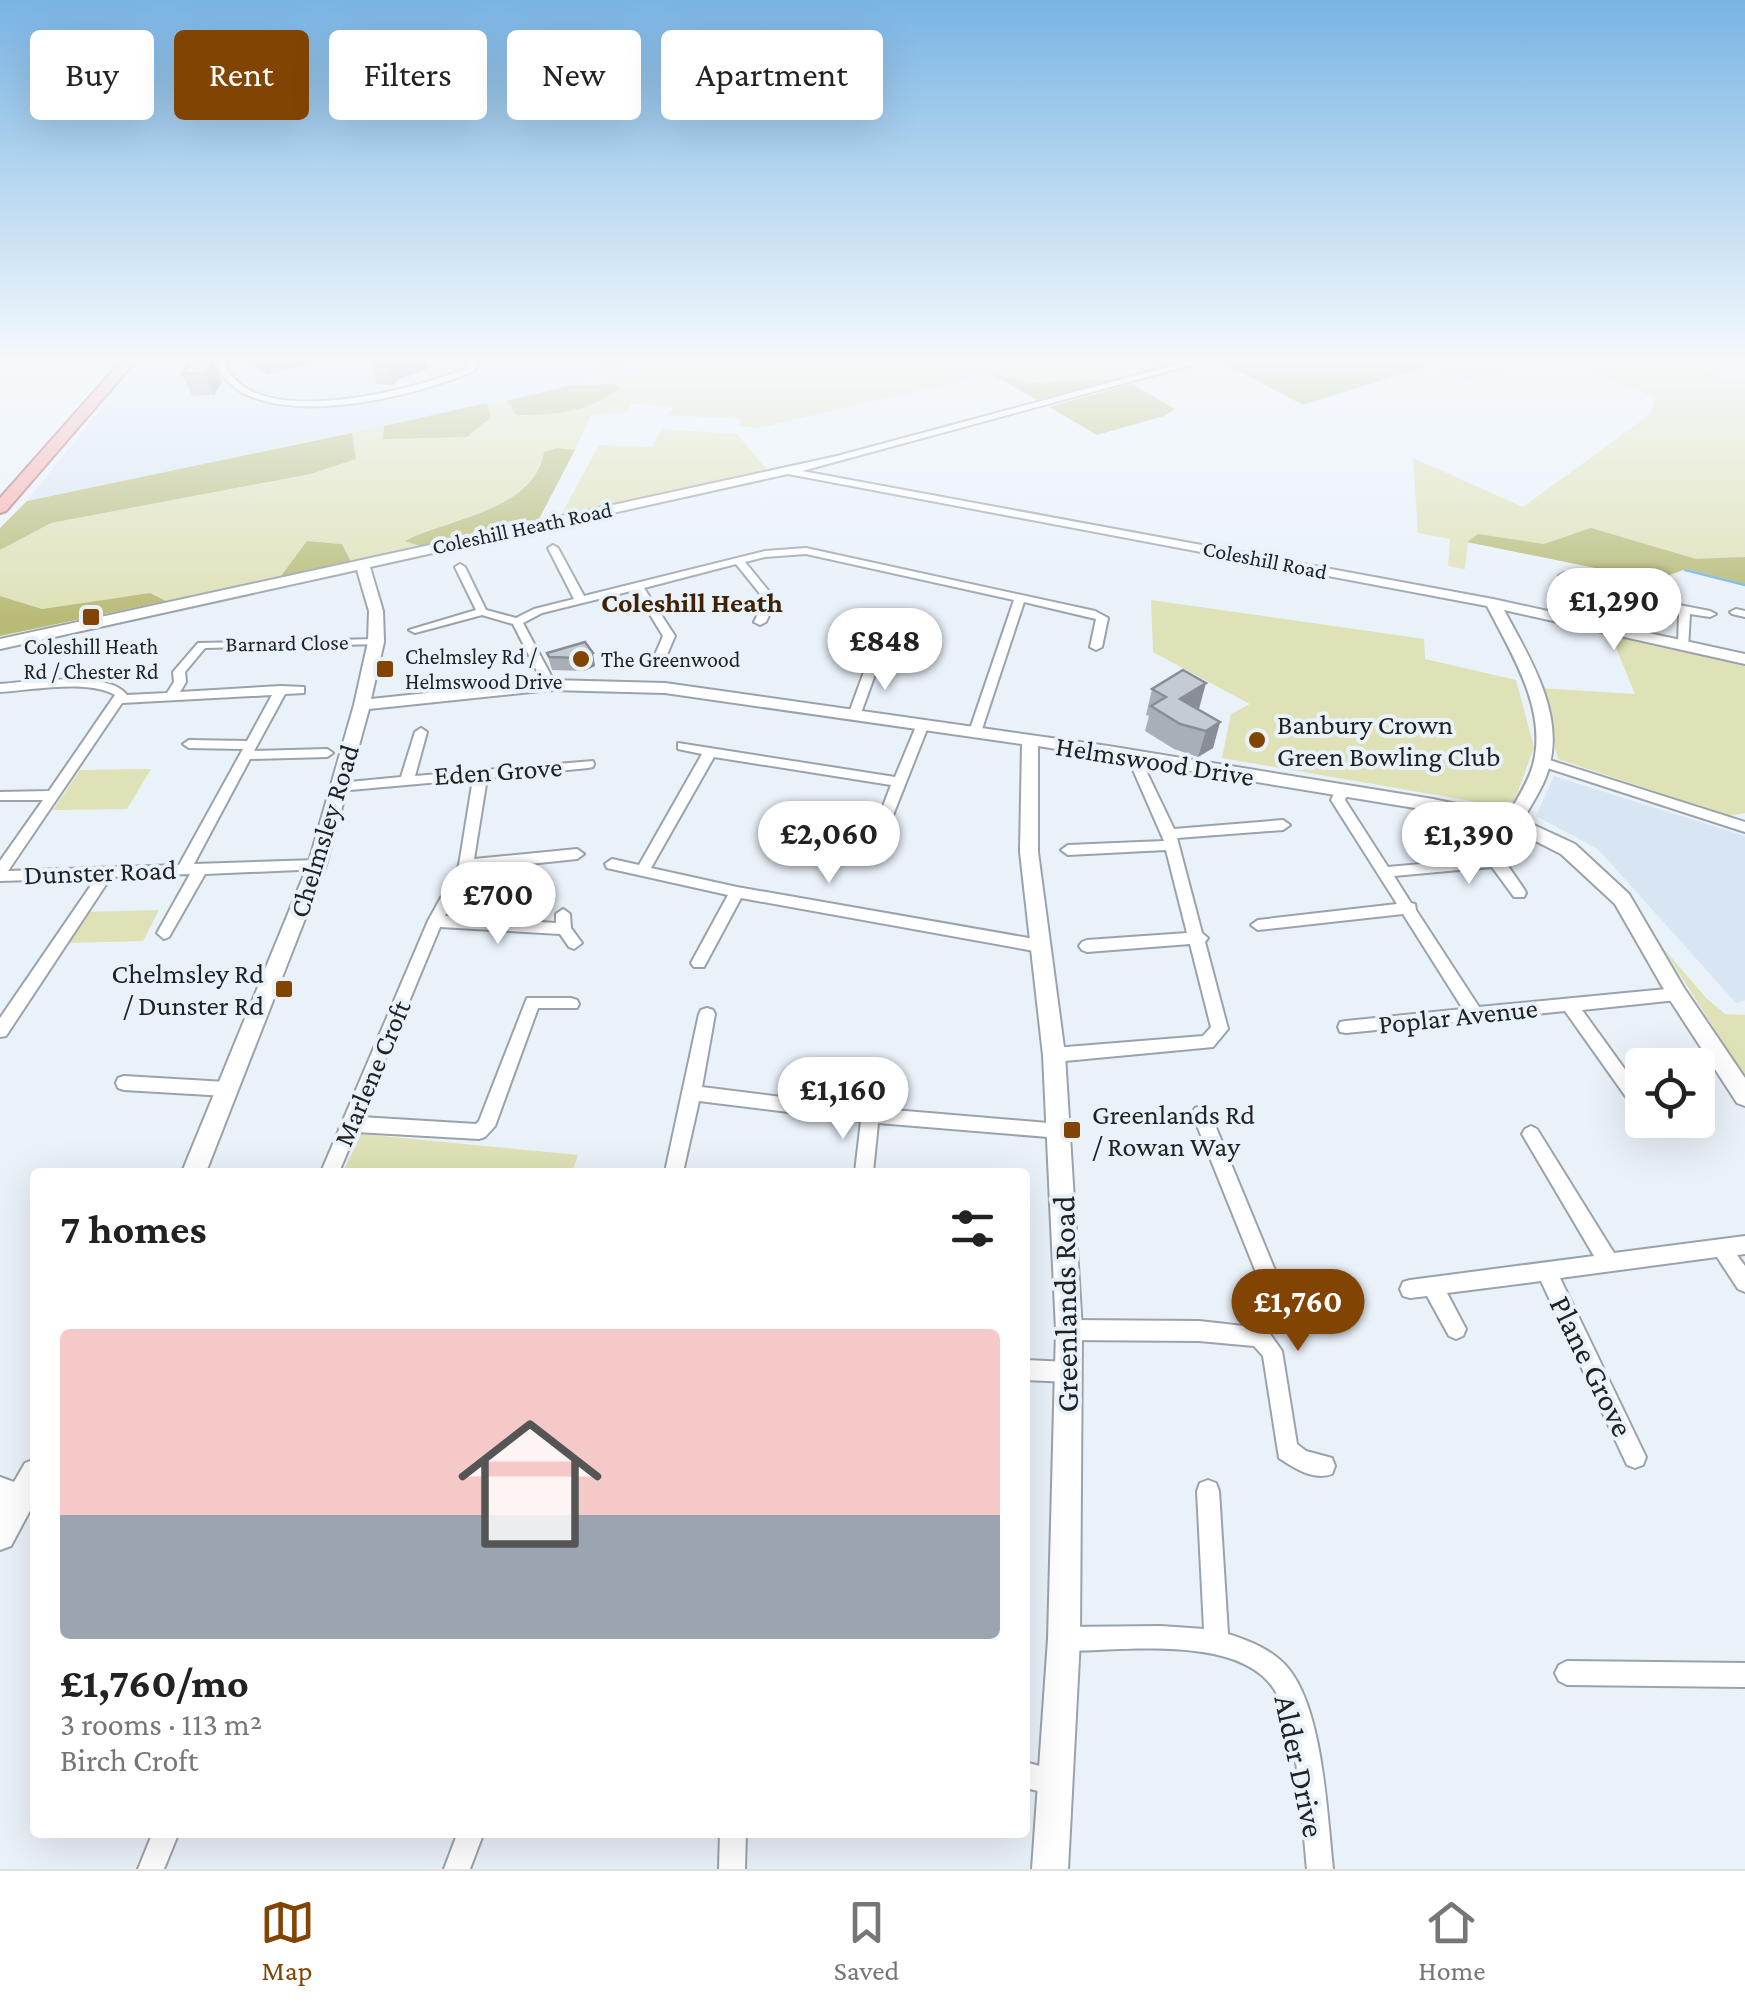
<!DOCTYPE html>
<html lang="en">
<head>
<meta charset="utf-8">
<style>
	:root { --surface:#fff; --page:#f2f2f2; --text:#222; --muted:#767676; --line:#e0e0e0; --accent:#824402 }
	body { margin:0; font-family:"Crimson Pro",serif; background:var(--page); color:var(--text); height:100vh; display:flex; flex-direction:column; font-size:38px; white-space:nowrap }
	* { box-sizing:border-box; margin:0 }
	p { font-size:32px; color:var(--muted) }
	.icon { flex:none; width:55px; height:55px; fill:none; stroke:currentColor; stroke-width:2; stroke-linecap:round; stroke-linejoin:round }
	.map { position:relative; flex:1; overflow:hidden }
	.sheet { position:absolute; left:30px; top:1168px; width:1000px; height:670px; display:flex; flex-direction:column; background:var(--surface); border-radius:10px; box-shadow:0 10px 40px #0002 }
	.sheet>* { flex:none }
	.top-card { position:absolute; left:30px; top:30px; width:1000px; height:90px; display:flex; gap:20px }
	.fabs { position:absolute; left:1625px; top:1048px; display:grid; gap:20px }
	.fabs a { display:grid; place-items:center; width:90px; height:90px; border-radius:10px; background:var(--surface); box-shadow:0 10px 40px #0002; font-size:50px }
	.price { position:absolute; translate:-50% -85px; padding:0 22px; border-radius:35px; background:#fff; color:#222; font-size:32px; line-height:65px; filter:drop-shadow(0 2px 5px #0008) }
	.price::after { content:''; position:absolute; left:50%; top:60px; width:30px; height:22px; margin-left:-15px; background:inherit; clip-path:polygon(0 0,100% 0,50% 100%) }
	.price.on { background:var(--accent); color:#fff }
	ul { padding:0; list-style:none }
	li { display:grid; align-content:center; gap:20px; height:530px; padding:0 30px }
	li+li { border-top:2px solid var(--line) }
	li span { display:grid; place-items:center; height:310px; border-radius:10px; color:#555 }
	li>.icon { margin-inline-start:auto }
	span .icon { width:180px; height:180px; fill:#fffc; stroke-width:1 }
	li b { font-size:42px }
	h2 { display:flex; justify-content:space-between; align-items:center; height:120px; padding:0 30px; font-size:42px }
	.pill { padding:0 35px; border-radius:10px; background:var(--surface); box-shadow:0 10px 40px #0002; font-size:35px; line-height:90px }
	.pill.on { background:var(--accent); color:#fff }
	.tab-bar { display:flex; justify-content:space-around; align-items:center; height:140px; border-top:2px solid var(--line); background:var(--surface); font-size:28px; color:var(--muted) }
	.tab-bar a { display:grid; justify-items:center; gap:5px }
	.tab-bar .on { color:var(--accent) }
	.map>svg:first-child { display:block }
	.built { fill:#d8e6f4 }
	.green { fill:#dfe1b6 }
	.forest { fill:#b8bb76 }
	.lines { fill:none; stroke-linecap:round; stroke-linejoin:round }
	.stream { stroke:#72b5de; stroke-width:2.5 }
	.minor-casing { stroke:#9ba3aa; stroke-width:4 }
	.tertiary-casing { stroke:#9ba3aa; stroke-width:4 }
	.trunk-casing { stroke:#ab6e6f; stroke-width:4 }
	.minor { fill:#fff; fill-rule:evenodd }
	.tertiary { fill:#fff; fill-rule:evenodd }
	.trunk { fill:#f8acac; fill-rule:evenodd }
	.wall { fill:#a8afb5 }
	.shaded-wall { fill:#888e94 }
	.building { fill:#c3cbd3; stroke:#888e94; stroke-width:2.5 }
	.poi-dot { fill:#824402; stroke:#e9f1f9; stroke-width:4 }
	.labels { text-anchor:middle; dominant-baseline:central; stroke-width:8; stroke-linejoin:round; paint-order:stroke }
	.far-street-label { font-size:22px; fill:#202325; stroke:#e9f1f9 }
	.far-poi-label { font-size:22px; fill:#202325; stroke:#e9f1f9; text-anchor:start }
	.far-quarter-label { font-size:28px; font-weight:bold; fill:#3f2106; stroke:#e9f1f9 }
	.poi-label { font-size:28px; fill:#202325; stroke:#e9f1f9; text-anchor:start }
	.street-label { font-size:28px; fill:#202325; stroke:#e9f1f9 }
	.near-street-label { font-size:32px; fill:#202325; stroke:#e9f1f9 }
</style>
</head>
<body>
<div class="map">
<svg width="1745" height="1869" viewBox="0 0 1745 1869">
	<rect width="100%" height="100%" fill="#e9f1f9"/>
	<g class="built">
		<path d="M142,357H713L27,501Z"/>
		<path d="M1554,776L1745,836V1000L1736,1003L1598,849L1536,816Z"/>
	</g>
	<g class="green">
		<path d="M713,357H938L935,359L982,364L975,357H1170L1160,360L1165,365L1119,379L1031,382L991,374L758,428L738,426L741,419L667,415L675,406L631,404L628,412L591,415L575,450L544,452C531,512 452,516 407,541L420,546L351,562L342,544L308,541L281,576L166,601L150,593L42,609L0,596V550L51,523L312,474L356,459L352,433L384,426L383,438L489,418L487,403L618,389L608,378Z"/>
		<path d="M1413,357H1548L1467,381Z"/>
		<path d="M1589,357H1687L1726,381L1745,380V584L1686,569L1655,580L1468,542L1465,569L1448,566L1450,539L1418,533L1413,458L1523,507L1649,415L1655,398L1596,373Z"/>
		<path d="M662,429L737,434L768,471L561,515L599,445L652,447Z"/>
		<path d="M1151,600L1424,639L1425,659L1516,680L1534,747L1512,808L1222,758L1231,714L1250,704L1153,652Z"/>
		<path d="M1610,633L1745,664V813L1729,816L1558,759L1539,688L1635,694Z"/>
		<path d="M151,769L127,809L53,810L80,770Z"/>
		<path d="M159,910L143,941L66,943L85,912Z"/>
		<path d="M1663,948L1707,999L1725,1014L1745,1015V1077Z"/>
		<path d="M361,1134L578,1155L572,1172H343Z"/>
	</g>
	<g class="forest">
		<path d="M1237,357H1413L1430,365L1303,405L1221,362Z"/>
		<path d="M991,374L1031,382L1119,379L1037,400Z"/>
		<path d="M615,384L619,388C589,413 555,415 517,415L506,401L572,385Z"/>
		<path d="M1132,384L1175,409L1164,416L1097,435L1049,407Z"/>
		<path d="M487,403L490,418L467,437L383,439L384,426Z"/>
		<path d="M352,433L356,459L311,474L51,523L0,550V528L27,501Z"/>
		<path d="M557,448L575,450L539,519L420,546L405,541C449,518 534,511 544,452Z"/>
		<path d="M1591,528L1696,559L1745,557V584L1686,569L1655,580L1467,542L1478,534L1544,544Z"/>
		<path d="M307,541L342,544L351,562L281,576Z"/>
		<path d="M150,593L166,601L0,636V596L42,609Z"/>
	</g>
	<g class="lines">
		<path class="stream" d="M1685,570L1745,585"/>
		<g class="minor-casing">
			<g id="minor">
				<path d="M220,357H228L227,370C232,376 238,383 244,387C295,420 415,389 467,368L471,357H479L474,371C414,396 302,424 241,392C233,387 225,378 219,371Z"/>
				<path d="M553,545L558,548L584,596L765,551L806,548L1095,611L1108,618L1102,647L1096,650L1090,647L1096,619L1024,602L981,732L975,736L969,732L1014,600L806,554L765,557L745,562L776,600L766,622L760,625L754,622L765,600L736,564L644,588L675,636L663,664L657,668L651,664L663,636L635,590L542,613L523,623L556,685L550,689L544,685L513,624L482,615L415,633L409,630L476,610L455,567L460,564L465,567L486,610L516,618L534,609L574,599L548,548Z"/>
				<path d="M1564,573L1607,584L1602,587L1594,585L1584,623L1580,624L1574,621L1583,583L1560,578L1559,576Z"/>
				<path d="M1669,603L1710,611L1716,614L1710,617L1690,614L1688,648L1684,649L1678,646L1679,611L1665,608V604Z"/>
				<path d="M1736,609L1745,611V617L1732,614L1730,612Z"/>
				<path d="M376,639L380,640V644L205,648L185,672L186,682L180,692L281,686L304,687V693L285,694L254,751L327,749L333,753L327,757L250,759L194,864L317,860L324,865L322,869L205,874L169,937L164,939L157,933L190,874L111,877L6,1036L0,1037V1018L96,878L0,881V861L43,800H0V792L49,791L115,695C88,679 32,690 0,692V684C31,682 108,670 127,695L167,693L174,682L173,672L198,643ZM272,695L247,741L189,740L183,744L189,748L243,749L179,865L8,871L122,703Z"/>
				<path d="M875,655L881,658L861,713L859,716H851L849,713L869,658Z"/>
				<path d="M923,720L929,724L886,833H876L874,830L891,785L714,757L651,868L737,887L1040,940L1045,942L1048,946L1045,950L1040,952L741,898L704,967H694L691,963L728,895L607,868L605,864L612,859L639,865L702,754L678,749V743L895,777L917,724Z"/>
				<path d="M421,728L427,732L415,776L593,761L594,764L593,767L588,768L487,778L474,859L577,849L584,854L577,859L471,870L445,916L556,923V914L563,909L570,914L571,928L582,943L574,949L569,947L560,934L440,927L361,1117L476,1124L479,1121L527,998H571L577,1000L579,1004L577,1008H538L495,1126L485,1137L479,1139L356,1132L339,1172H321L428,921L459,865L473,779L339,791L332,787L339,783L401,777L415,732Z"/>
				<path d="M1133,752L1139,756L1174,829L1283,820L1290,825L1283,830L1177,838L1202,933L1208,938L1205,942L1228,1029L1213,1047L1054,1062L1048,1060L1046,1055L1048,1050L1054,1048L1203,1036L1211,1027L1190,944L1087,952L1082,950L1079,946L1082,942L1087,940L1187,933L1166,850L1068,855L1061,850L1068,845L1164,841L1127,756Z"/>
				<path d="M1543,758L1745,822V832L1538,765L1537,762L1538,759Z"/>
				<path d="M1342,786L1349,790L1345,800L1388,867L1487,858L1485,853L1492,848L1497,850L1524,889L1526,893L1524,897H1514L1492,867L1394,876L1411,903L1415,904L1416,910L1479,1007L1677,988L1683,990L1685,994L1683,998L1677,1000L1582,1010L1642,1093V1113L1636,1111L1565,1011L1346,1033L1340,1032L1338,1027L1340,1022L1346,1021L1463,1009L1403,914L1258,930L1251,925L1258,920L1397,904L1331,800L1337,787Z"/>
				<path d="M707,1008L713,1010L715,1014L702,1087L870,1108L1060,1124L1066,1126L1069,1131L1066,1136L1060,1138L878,1123L873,1172H855L861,1121L699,1101L683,1172H665L699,1014L701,1010Z"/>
				<path d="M124,1076L226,1082L232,1084L234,1089L232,1094L226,1096L124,1090L118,1088L116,1083L118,1078Z"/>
				<path d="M1201,1106L1207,1108L1210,1113L1284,1292L1270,1334L1282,1351L1297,1444L1306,1451L1332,1458L1335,1466L1332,1474C1314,1481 1294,1468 1279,1458L1263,1356L1254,1346L1199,1341L1069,1340L1062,1337L1059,1330L1062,1323L1069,1320L1199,1321L1253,1327L1264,1292L1192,1113L1195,1108Z"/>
				<path d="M1531,1126L1537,1129L1614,1253L1745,1236V1254L1737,1255L1745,1266V1292L1738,1289L1717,1257L1560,1278L1646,1457L1643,1465L1635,1468L1627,1465L1541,1281L1447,1293L1466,1329L1463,1336L1456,1339L1449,1336L1427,1296L1410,1298L1403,1296L1400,1289L1403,1282L1410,1280L1594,1256L1525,1139L1522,1134L1525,1129Z"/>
				<path d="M1025,1360L1069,1362L1076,1365L1079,1372L1076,1379L1069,1382L1025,1380Z"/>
				<path d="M1208,1480L1216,1483L1219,1491L1228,1634C1250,1641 1273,1650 1288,1668C1323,1710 1327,1814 1333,1869H1307C1302,1823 1299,1727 1274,1689C1239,1634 1121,1651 1064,1651L1056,1647L1052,1639L1056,1631L1064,1627L1161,1626L1204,1629L1197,1491L1200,1483Z"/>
				<path d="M1567,1661L1745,1663V1687L1567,1685L1559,1681L1555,1673L1559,1665Z"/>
				<path d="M1025,1762L1065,1773L1069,1782L1065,1791L1056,1795L1025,1788Z"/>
				<path d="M153,1832H179L164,1869H138Z"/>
				<path d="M458,1832H484L470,1869H444Z"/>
				<path d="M720,1832H746L745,1869H719Z"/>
			</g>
		</g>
		<g class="tertiary-casing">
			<g id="tertiary">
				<path d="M1204,357H1221L802,471L1493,599L1745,654V664L1504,610C1528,655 1563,710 1550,763C1546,784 1533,801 1523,820L1575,844L1629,894L1684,988L1745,1078V1106L1737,1103L1670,1000L1615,904L1561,854L1508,827L1433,811L1038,746V852L1065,1055L1082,1330L1080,1639L1068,1869H1032L1048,1639L1056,1330L1043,1055L1020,852L1022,744L665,693L550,690L369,709L326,865L206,1172H182L308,865L354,705L368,642L369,611L357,570L0,649V639L837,456ZM788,474L1487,606C1511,653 1548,710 1533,765C1528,783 1517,799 1508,815L1433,799L1108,746L665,683L550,680L371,699L384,642L383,611L370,567Z"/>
				<path d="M35,1459V1501L11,1546L0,1550V1477L14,1482L25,1463Z"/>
			</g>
		</g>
		<g class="trunk-casing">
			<path id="trunk" d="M125,357H139L6,511L0,513V498Z"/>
		</g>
		<use href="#minor" class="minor"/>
		<use href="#tertiary" class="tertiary"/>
		<use href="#trunk" class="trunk"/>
	</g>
	<g class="wall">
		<path d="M250,357H315L316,362L266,375L253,364Z"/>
		<path d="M375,357L427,369L399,379L393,385L377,384L370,362Z"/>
		<path d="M191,361L222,382L214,395L192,396L182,374Z"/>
		<path d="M585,642L595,666L584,671L552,670L547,653Z"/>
		<path d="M1152,689L1198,709L1220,722L1213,748L1198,757L1174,749L1145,731L1149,716L1146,715Z"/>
	</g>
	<g class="shaded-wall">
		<path d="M259,357H315L316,362L266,375Z"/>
		<path d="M394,357H424L427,369L399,379L393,385L386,363Z"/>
		<path d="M600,357H655L601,365Z"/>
		<path d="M213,361L222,382L214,395L204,373Z"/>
		<path d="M593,653L595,666L584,671L581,658Z"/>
		<path d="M1206,683L1199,709L1180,699Z"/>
		<path d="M1220,722L1213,748L1198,757L1206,731Z"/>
	</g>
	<g class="building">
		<path d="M375,357H394L386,363L370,362Z"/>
		<path d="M191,361H213L204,373L182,374Z"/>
		<path d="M585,642L593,653L581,658L549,657L547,653Z"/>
		<path d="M1183,670L1206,683L1180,699L1220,722L1206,731L1180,724L1151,706L1166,697L1152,689Z"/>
	</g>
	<linearGradient id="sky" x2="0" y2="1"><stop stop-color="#79b4e4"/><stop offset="0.58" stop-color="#f5f9fc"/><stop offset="1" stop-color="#f5f9fc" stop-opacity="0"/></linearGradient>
	<rect width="1745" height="619" fill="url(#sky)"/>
	<g class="poi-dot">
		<rect x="81" y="607" width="20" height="20" rx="5"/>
		<circle cx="581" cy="659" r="10"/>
		<rect x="375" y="659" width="20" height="20" rx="5"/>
		<circle cx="1257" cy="740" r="10"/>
		<rect x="274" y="979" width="20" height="20" rx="5"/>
		<rect x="1062" y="1120" width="20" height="20" rx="5"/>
	</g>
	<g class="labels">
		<g class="far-street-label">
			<text transform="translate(522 528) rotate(-12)">Coleshill Heath Road</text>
			<text transform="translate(1265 560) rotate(11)">Coleshill Road</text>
			<text transform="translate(287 643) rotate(-1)">Barnard Close</text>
		</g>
		<g class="far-poi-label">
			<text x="91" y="646" text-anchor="middle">Coleshill Heath<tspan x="91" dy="25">Rd / Chester Rd</tspan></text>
			<text x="405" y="656">Chelmsley Rd /<tspan x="405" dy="25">Helmswood Drive</tspan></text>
			<text x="601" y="659">The Greenwood</text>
		</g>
		<g class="far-quarter-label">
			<text x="692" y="602">Coleshill Heath</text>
		</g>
		<g class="poi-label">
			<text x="1277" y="724">Banbury Crown<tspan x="1277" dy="32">Green Bowling Club</tspan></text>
			<text x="264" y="973" text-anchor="end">Chelmsley Rd<tspan x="264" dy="32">/ Dunster Rd</tspan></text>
			<text x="1092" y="1114">Greenlands Rd<tspan x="1092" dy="32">/ Rowan Way</tspan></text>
		</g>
		<g class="street-label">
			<text transform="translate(1155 761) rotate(9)">Helmswood Drive</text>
			<text transform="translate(498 771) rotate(-4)">Eden Grove</text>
			<text transform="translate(324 831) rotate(-73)">Chelmsley Road</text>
			<text transform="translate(100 872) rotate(-2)">Dunster Road</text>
			<text transform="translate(1458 1016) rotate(-6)">Poplar Avenue</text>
			<text transform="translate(372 1073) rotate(-67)">Marlene Croft</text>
		</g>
		<g class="near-street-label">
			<text transform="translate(1065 1304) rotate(-91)">Greenlands Road</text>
			<text transform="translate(1592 1366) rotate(64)">Plane Grove</text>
			<text transform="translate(1300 1766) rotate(78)">Alder Drive</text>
		</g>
	</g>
</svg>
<div class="fabs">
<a><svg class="icon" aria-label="locate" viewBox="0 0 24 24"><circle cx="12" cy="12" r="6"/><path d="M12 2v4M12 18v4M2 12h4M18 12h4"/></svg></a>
</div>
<b class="price" style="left:1614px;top:653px">£1,290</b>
<b class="price" style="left:885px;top:693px">£848</b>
<b class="price" style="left:829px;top:886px">£2,060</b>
<b class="price" style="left:1469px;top:887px">£1,390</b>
<b class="price" style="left:498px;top:947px">£700</b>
<b class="price" style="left:843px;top:1142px">£1,160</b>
<b class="price on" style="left:1298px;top:1354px">£1,760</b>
<div class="top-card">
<a class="pill">Buy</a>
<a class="pill on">Rent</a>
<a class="pill">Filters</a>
<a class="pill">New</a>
<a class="pill">Apartment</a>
</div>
<section class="sheet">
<h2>7 homes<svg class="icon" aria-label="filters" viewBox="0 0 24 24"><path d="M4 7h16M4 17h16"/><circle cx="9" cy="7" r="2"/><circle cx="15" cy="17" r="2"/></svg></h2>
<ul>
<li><span style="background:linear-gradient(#f6c9c9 60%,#9aa5b1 0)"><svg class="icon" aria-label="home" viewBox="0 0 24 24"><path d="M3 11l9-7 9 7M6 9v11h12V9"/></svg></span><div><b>£1,760/mo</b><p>3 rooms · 113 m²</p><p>Birch Croft</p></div></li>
</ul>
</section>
</div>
<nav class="tab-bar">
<a class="on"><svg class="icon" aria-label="map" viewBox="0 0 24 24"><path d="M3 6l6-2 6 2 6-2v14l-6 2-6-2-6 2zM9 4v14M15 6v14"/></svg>Map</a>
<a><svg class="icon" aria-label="saved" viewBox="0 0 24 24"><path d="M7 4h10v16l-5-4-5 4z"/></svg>Saved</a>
<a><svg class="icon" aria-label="home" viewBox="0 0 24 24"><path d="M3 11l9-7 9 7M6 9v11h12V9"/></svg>Home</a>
</nav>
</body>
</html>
